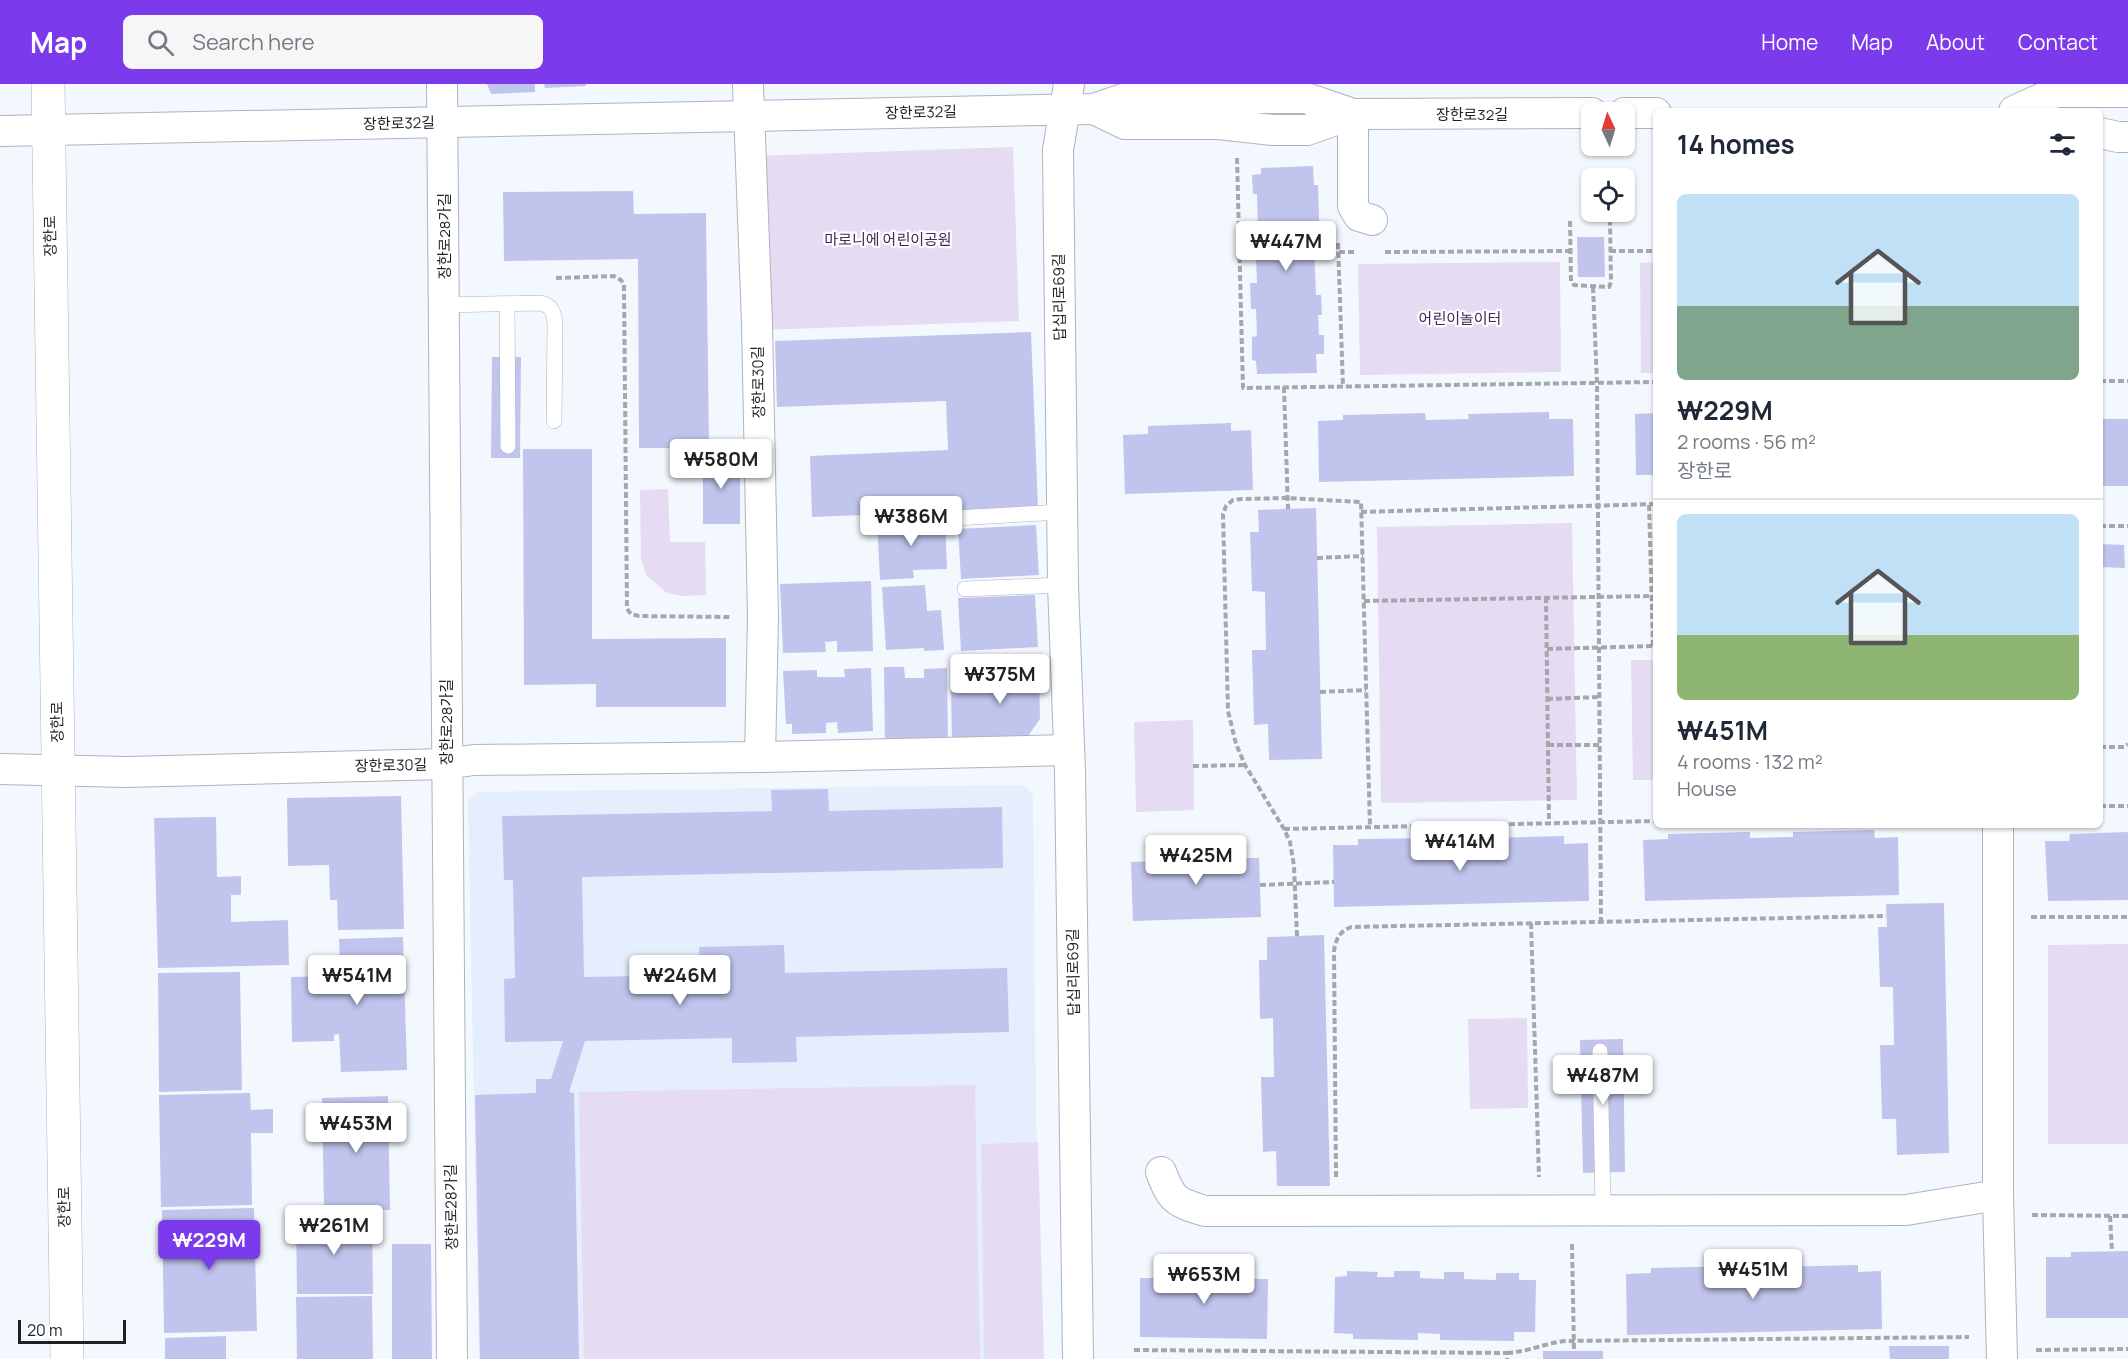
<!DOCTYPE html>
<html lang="en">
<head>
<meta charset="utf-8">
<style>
	:root { --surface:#fff; --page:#f6f6f7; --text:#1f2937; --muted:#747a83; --line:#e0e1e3; --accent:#7c3aed }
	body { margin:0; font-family:Manrope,"Noto Sans KR",sans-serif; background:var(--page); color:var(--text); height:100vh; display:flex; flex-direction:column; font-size:22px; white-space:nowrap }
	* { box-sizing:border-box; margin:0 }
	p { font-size:20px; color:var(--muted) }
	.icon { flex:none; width:33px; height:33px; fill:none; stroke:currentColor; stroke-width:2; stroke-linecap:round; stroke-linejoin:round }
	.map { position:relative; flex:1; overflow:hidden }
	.details { position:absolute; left:1653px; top:24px; width:450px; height:720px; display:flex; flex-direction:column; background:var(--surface); border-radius:9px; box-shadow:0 2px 4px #0004 }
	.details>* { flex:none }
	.needle { width:39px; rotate:356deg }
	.fabs { position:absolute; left:1581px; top:18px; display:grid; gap:12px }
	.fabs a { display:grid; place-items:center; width:54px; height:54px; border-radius:9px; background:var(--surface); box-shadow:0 2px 4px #0004; font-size:30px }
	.scale { position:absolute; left:18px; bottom:15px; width:108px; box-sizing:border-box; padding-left:6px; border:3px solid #1f2125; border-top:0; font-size:16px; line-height:21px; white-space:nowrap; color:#1f2125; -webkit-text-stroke:4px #fff; paint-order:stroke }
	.price { position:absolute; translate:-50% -51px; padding:0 14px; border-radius:6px; background:#fff; color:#222; font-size:20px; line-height:39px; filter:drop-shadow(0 2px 3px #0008) }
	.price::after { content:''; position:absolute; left:50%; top:36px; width:18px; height:14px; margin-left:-9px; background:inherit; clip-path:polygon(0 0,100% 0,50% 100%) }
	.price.selected { background:var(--accent); color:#fff }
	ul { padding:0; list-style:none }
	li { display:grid; align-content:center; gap:12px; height:318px; padding:0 24px }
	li+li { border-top:2px solid var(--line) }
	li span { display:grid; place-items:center; height:186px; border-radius:9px; color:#555 }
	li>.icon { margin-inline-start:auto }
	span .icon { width:108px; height:108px; fill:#fffc; stroke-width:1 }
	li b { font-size:26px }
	h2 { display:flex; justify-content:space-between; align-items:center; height:72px; padding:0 24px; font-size:26px }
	header { display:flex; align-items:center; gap:36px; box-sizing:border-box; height:84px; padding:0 30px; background:var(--accent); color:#fff }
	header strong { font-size:28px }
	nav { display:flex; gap:33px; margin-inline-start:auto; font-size:21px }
	.search { width:420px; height:54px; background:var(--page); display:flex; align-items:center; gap:15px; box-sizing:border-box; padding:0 21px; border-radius:9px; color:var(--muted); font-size:22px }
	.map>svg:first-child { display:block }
	.built { fill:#e4eefc }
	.green { fill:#e5dbf3 }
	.building { fill:#c1c5ed }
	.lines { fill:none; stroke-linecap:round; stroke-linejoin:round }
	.service-casing { stroke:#adb4be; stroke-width:16 }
	.minor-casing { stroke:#adb4be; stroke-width:32 }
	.tertiary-casing { stroke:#adb4be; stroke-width:34 }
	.path { stroke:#a4a8ad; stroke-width:4; stroke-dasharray:6 3; stroke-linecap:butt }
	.service { stroke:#fff; stroke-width:15 }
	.minor { stroke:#fff; stroke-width:30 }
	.tertiary { stroke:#fff; stroke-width:33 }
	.labels { text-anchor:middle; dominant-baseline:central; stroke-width:4.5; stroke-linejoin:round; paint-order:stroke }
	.street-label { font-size:15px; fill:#1f2125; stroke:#fff }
	.park-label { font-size:15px; fill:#42295a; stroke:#fff }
</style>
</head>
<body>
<header>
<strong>Map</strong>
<div class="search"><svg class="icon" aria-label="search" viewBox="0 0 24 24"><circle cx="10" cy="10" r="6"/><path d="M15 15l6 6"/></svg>Search here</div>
<nav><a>Home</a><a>Map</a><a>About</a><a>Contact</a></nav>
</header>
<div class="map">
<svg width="2128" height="1275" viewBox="0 0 2128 1275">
	<rect width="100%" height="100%" fill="#f3f8fe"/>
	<path class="built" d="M1023,701L1033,710L1036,1028L1044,1275H479L468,716L477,708Z"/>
	<g class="green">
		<path d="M1013,63L1019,237L762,246L756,72Z"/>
		<path d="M1560,178L1561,288L1360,291L1358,180Z"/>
		<path d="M1656,178V289H1641L1640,179Z"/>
		<path d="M668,405L670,458H705L706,511L683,512L667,509L646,491L641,475L640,406Z"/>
		<path d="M1572,439L1577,716L1381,719L1377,443Z"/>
		<path d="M1631,576H1656V696H1633Z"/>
		<path d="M1193,636L1194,726L1136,728L1134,638Z"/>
		<path d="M2128,860V1060H2048V861Z"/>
		<path d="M1527,934L1528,1024L1470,1025L1468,935Z"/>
		<path d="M975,1001L980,1275H584L579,1008Z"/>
		<path d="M1038,1058L1044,1275H984L981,1060Z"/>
	</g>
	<g class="building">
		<path d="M487,0H535V8L491,10Z"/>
		<path d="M544,0H586V2L545,4Z"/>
		<path d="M1313,82L1314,101H1318L1320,164L1314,163L1316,211H1321L1322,231H1318L1319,251H1324V270H1316L1317,289L1257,290L1256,277L1252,276V253L1257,252L1256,225H1251L1250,199H1257L1256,174L1252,173V153H1258L1257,110H1253L1252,91L1261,90V84Z"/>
		<path d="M633,107L634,130L706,129L709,364H639L638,175L504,177L503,108Z"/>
		<path d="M1577,153H1604L1605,193H1578Z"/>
		<path d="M1031,248L1038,424L812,433L810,372L948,366L946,317L777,323L775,257Z"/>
		<path d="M492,273H521L520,374H491Z"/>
		<path d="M1549,328V335H1573L1574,392L1319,398L1318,337L1343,336V331L1425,329L1426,336L1469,335L1468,330Z"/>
		<path d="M1656,329V391H1636L1635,330Z"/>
		<rect x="2100" y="335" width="28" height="67"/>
		<path d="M1231,339V347L1251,346L1253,406L1125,410L1123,351L1148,350V342Z"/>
		<path d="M523,365H592V555L726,554V623H596V600L524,601Z"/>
		<rect x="703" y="371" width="37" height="69"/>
		<path d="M1316,424L1322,675L1269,676L1268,640L1254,641L1252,566H1266L1265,508L1252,507L1250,448H1259L1258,426Z"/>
		<path d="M945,434L947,485L913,486L914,494L880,496L877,437Z"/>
		<path d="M1036,441L1039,491L961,495L958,445Z"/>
		<path d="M2100,460L2124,461L2125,484L2100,483Z"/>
		<path d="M871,497L873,567L837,568V557L825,558L826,568L783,569L780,500Z"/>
		<path d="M925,501L927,527L941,526L944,566L924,567V564L886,566L882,503Z"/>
		<path d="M1035,511L1038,563L961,567L958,514Z"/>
		<path d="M1039,577L1040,635L1026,655L952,656L951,607L992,606L991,578Z"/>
		<path d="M884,583H904L905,594H924V585L947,584L948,660L885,661Z"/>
		<path d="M871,584L873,647L838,649L837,638L826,639V649L792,650V640H786L783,587L817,586V593H845L844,585Z"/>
		<path d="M828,705L829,727L1002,723L1003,784L582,793L584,893L700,891L699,863L784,861L785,889L1007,884L1009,948L796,953L797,978L732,979V954L585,957L569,1008L574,1009L579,1275H480L475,1011L536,1009V995H551L563,957L505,958L504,895L515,894L513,796H504L502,732L772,727L771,706Z"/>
		<path d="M401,712L404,845L338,846L337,816H330L329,781L288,782L287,714Z"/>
		<path d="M216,733L217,793L241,792V811H231V838L288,836L289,881L158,884L154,734Z"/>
		<path d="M1874,746L1875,754L1898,753L1899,811L1645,817L1643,756L1668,755V750L1750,748V754L1793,753V748Z"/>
		<path d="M2128,748V816L2048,817L2045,757H2069L2070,750Z"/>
		<path d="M1564,752V760L1588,759L1589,817L1334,823L1333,761H1358V755L1440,754V760L1484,759L1483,754Z"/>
		<path d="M1240,766V774H1259L1261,833L1133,837L1131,778L1156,777V768Z"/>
		<path d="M1944,819L1949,1069L1897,1071L1896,1035H1882L1880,961H1894L1893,903H1880L1878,843H1887L1886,820Z"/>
		<path d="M1324,851L1330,1102H1277L1276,1067L1263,1068L1261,993H1274L1273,934L1260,935L1259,876H1267V853Z"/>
		<path d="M403,853L407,986L341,988L339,950L334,951V957L292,958L291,893L331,892V884H340L339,855Z"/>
		<path d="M240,888L242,1006L159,1008L158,889Z"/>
		<path d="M1623,955L1625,1088L1583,1089L1580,956Z"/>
		<path d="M250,1009L251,1026L273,1025V1049H251L252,1121L161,1123L159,1011Z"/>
		<path d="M388,1012L390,1126L324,1127L322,1014Z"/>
		<path d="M254,1124L257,1247L164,1249L162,1126Z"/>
		<path d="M296,1133H372L373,1210H297Z"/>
		<path d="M392,1160H431L432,1275H392Z"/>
		<path d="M2128,1167V1234H2046V1173H2071V1168Z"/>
		<path d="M1858,1181V1188L1881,1187L1882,1245L1627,1251L1626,1190L1651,1189V1184L1734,1182V1189L1777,1188V1183Z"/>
		<path d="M1165,1186L1248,1187V1195H1268L1267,1255L1140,1253V1194H1165Z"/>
		<path d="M1347,1187L1378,1188L1377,1193H1394V1187H1420V1194L1444,1195V1188H1464V1195L1496,1196V1189H1519V1196H1536L1535,1248H1514V1257L1440,1256V1250L1418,1249V1256L1353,1255V1250L1334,1249L1335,1193L1347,1192Z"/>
		<path d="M372,1212L373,1275H297L296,1213Z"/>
		<path d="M226,1252V1275H165V1254Z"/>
		<path d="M1889,1262H1949V1275H1890Z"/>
		<rect x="1543" y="1267" width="60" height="8"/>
	</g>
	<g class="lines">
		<g class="service-casing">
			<g id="service">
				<path d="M507,220L508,362"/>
				<path d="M444,221L539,219C551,220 554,228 555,239L554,337"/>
				<path d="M955,434L1062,428"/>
				<path d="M965,505L1063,501"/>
				<path d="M1600,967L1603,1127"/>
			</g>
		</g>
		<g class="minor-casing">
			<g id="minor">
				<path d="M442,0L452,1275"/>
				<path d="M748,0L757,239L763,533L760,673"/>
				<path d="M1069,0L1058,66L1063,501L1070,687L1078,1275"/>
				<path d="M1094,25L1125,40H1218L1273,46H1307L1353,30"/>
				<path d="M2014,27L2056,8H2128"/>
				<path d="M1624,29H1656"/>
				<path d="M1353,30V122L1359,132L1372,136"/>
				<path d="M0,47L1094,25L1126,14H1306L1353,30L1592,29"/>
				<path d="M2100,49L2118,53H2128"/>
				<path d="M0,685L126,688L446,680L474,676L760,673L1069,666"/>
				<path d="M1998,741V1111L2002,1275"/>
				<path d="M1161,1088C1172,1117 1176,1118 1205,1127L1906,1126L1998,1111"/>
			</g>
		</g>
		<g class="tertiary-casing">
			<path id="tertiary" d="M48,0L67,1275"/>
		</g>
		<g class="path">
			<path d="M1237,74L1243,304L1656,298"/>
			<path d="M1570,137L1571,197L1574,201L1609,203L1611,198L1610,137"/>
			<path d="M1338,159L1343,303"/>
			<path d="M1610,167H1656"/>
			<path d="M1339,168H1357"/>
			<path d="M1385,168L1570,167"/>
			<path d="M556,194L614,192L621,196L624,201L627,525L631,530L639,532L730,533"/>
			<path d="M1593,203L1597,299L1601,838"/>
			<path d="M2100,297H2128"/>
			<path d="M1284,303L1288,425"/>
			<path d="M1649,421L1653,562"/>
			<path d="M1361,428L1656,420"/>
			<path d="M2100,442H2128"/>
			<path d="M1317,474L1363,472"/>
			<path d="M1546,513L1549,739"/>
			<path d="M1364,517L1652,512"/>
			<path d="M1547,565L1656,562"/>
			<path d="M1320,608L1366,606"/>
			<path d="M1547,615L1599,613"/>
			<path d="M1548,661H1600"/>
			<path d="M2100,663H2124L2128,660"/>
			<path d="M1193,682L1245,681"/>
			<path d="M2100,722H2128"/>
			<path d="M1284,745L1656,737"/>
			<path d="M1260,801L1334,798"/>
			<path d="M2031,833H2128"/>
			<path d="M1531,839L1539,1093"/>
			<path d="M1297,852L1294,782L1290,758L1284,745L1245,681L1236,660L1228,627L1223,430L1226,422L1233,416L1242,415L1287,414L1361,418L1370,743"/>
			<path d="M1336,1093L1334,867C1336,855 1339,848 1351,843L1886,832"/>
			<path d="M2032,1131L2128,1132"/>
			<path d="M2110,1132L2112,1167"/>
			<path d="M1572,1160L1574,1267"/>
			<path d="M1134,1266L1507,1269V1275"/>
			<path d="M2036,1266L2128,1265"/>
			<path d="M1507,1269C1528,1268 1545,1259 1565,1257L1969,1253"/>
		</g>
		<use href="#service" class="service"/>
		<use href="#minor" class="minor"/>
		<use href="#tertiary" class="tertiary"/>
	</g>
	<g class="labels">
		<g class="street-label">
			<text transform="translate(921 28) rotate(-1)">장한로32길</text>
			<text x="1472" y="30">장한로32길</text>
			<text transform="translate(399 39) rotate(-1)">장한로32길</text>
			<text transform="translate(50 152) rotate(-91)">장한로</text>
			<text transform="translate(444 152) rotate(-90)">장한로28가길</text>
			<text transform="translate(1059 213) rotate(-91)">답십리로69길</text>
			<text transform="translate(758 298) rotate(-91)">장한로30길</text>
			<text transform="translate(57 638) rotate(-91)">장한로</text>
			<text transform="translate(446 638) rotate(-90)">장한로28가길</text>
			<text transform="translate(391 681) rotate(-1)">장한로30길</text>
			<text transform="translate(1073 888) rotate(-91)">답십리로69길</text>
			<text transform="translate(64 1123) rotate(-91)">장한로</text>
			<text transform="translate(451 1123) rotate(-91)">장한로28가길</text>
		</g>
		<g class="park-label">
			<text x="888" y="155">마로니에 어린이공원</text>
			<text x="1460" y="234">어린이놀이터</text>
		</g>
	</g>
</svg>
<div class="fabs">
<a><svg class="needle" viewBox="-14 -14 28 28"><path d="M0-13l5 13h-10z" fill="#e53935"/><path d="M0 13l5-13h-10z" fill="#747a83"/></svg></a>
<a><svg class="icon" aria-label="locate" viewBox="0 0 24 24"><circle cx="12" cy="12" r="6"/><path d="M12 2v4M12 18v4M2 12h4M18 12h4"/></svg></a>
</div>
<div class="scale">20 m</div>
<b class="price" style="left:1286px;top:188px">₩447M</b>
<b class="price" style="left:721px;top:406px">₩580M</b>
<b class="price" style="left:911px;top:463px">₩386M</b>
<b class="price" style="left:1000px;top:621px">₩375M</b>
<b class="price" style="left:1460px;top:788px">₩414M</b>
<b class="price" style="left:1196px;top:802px">₩425M</b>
<b class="price" style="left:357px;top:922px">₩541M</b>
<b class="price" style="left:680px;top:922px">₩246M</b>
<b class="price" style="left:1603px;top:1022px">₩487M</b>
<b class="price" style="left:356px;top:1070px">₩453M</b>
<b class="price" style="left:334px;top:1172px">₩261M</b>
<b class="price selected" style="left:209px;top:1187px">₩229M</b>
<b class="price" style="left:1753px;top:1216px">₩451M</b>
<b class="price" style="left:1204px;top:1221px">₩653M</b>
<section class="details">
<h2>14 homes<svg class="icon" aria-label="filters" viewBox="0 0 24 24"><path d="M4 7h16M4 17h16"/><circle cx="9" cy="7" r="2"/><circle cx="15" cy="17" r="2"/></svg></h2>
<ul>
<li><span style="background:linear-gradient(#bfe0f5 60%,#7fa58c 0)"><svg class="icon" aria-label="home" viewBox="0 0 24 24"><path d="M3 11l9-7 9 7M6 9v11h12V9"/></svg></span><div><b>₩229M</b><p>2 rooms · 56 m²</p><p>장한로</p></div></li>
<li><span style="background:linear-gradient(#bfe0f5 65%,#8fb573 0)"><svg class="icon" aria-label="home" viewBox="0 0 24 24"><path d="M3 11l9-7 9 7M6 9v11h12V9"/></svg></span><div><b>₩451M</b><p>4 rooms · 132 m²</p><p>House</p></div></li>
</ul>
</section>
</div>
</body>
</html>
